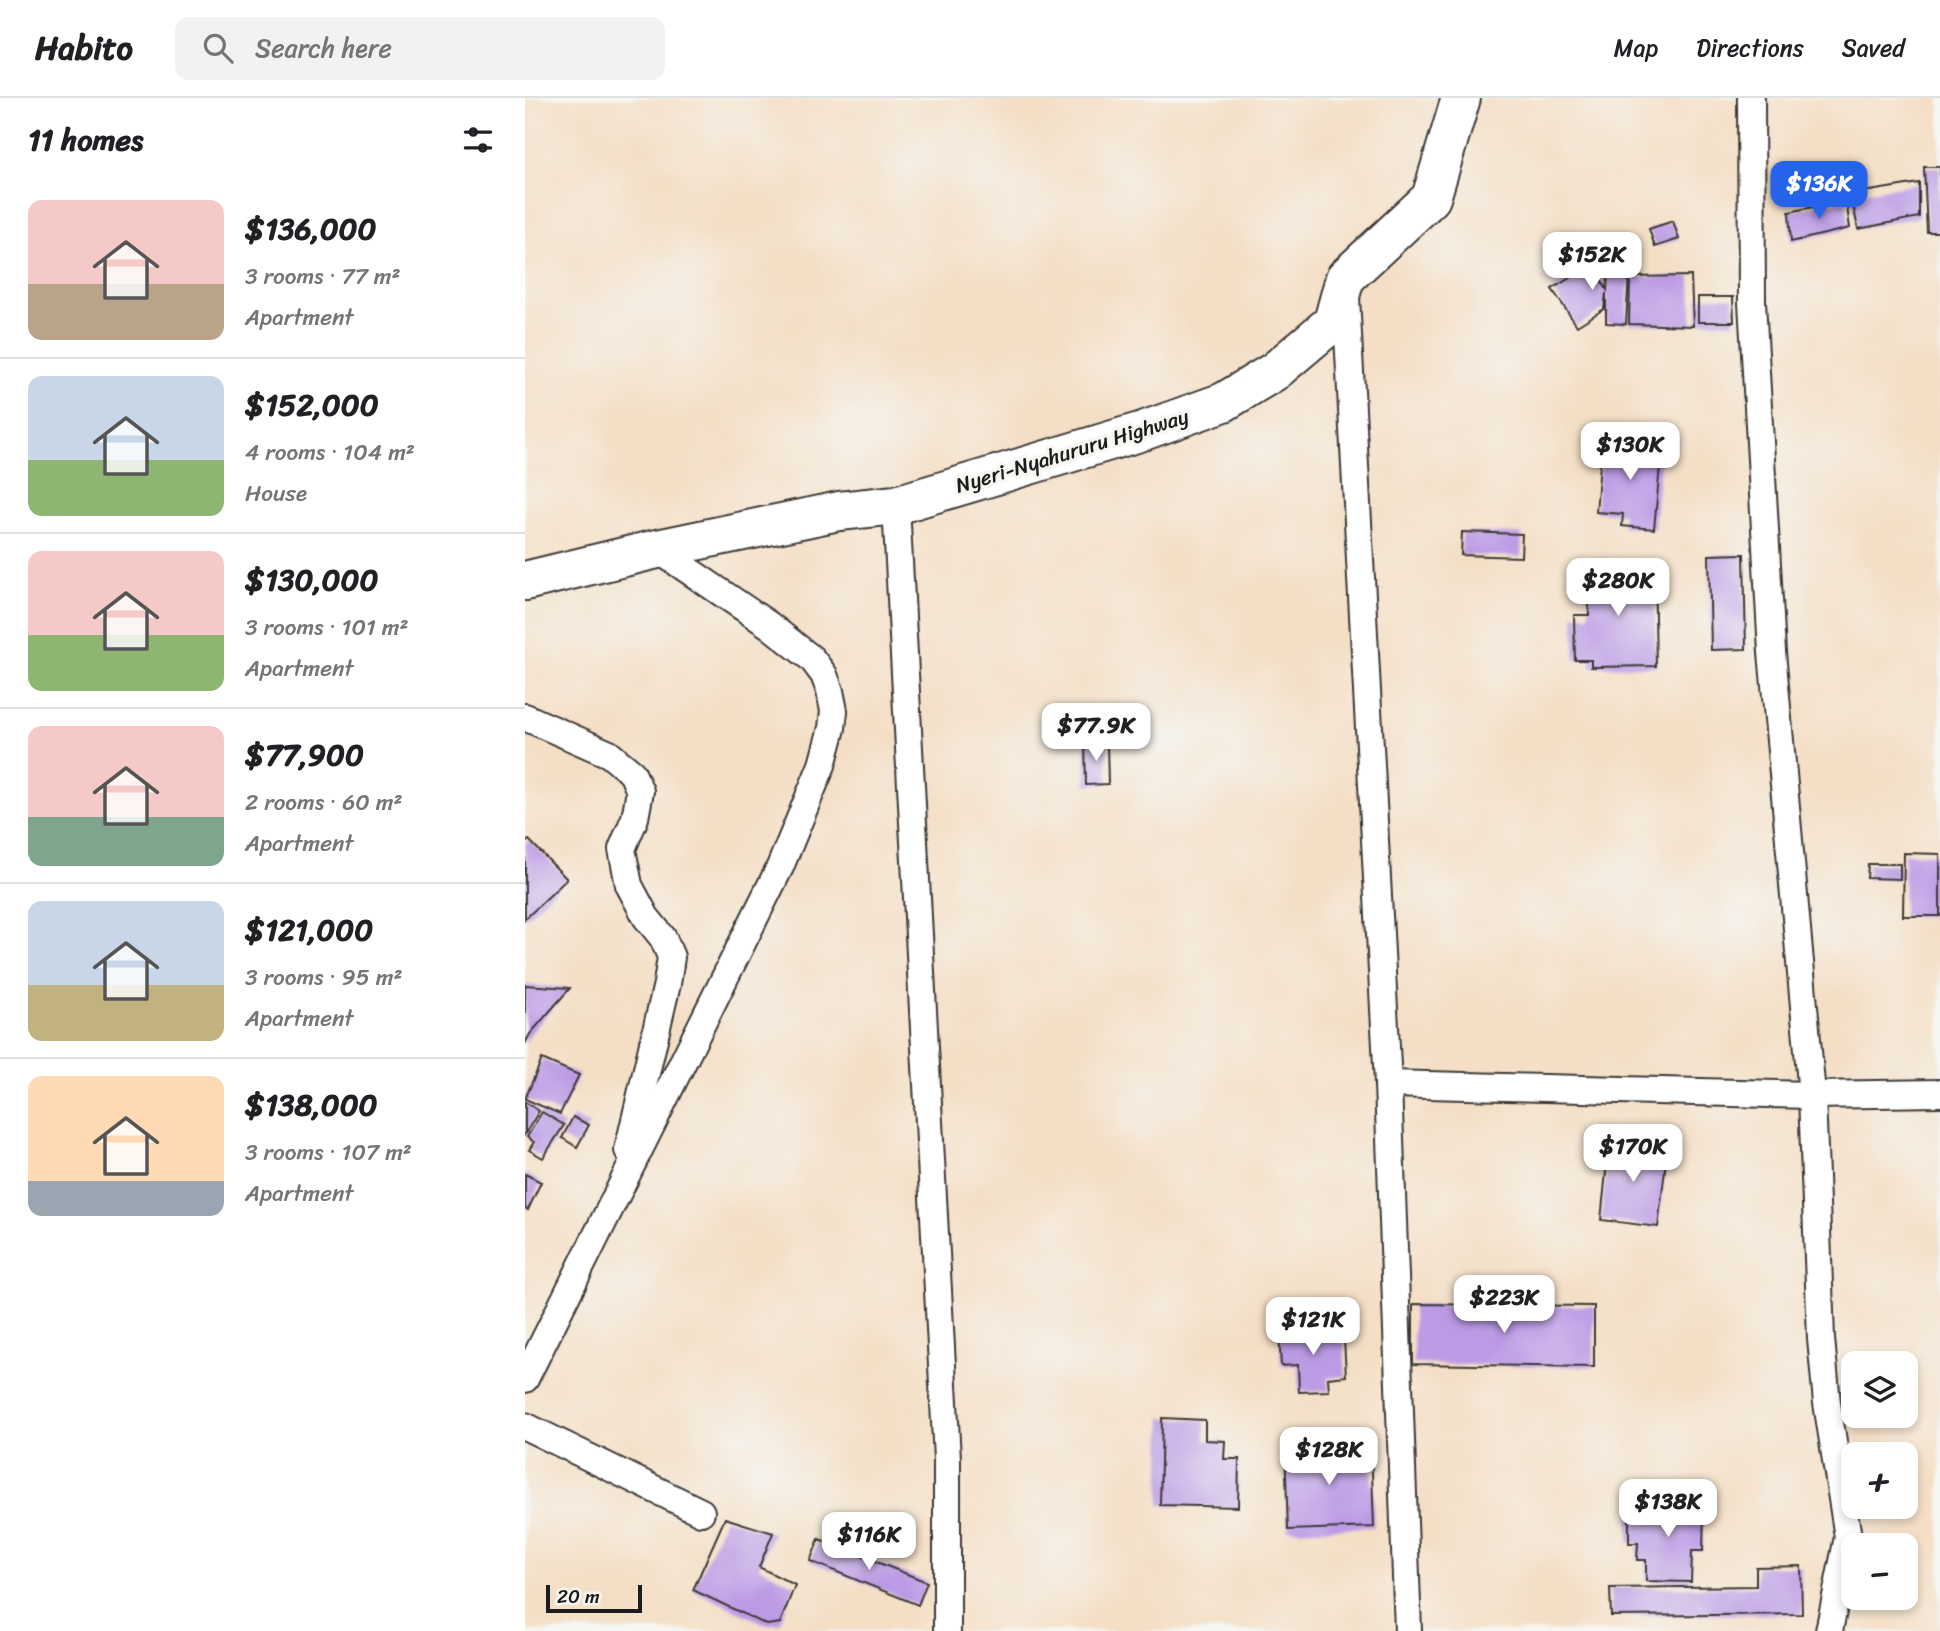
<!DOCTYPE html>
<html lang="en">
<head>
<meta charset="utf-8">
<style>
	:root { --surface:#fff; --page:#f2f2f2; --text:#202124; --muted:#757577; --line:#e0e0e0; --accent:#2563eb }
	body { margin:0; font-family:Sriracha,sans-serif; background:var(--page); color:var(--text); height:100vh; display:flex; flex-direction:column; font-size:26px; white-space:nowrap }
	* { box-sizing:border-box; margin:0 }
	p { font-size:23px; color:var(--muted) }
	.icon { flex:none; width:38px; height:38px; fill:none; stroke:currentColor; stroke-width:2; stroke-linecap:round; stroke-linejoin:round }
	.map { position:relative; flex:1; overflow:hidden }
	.drawer { display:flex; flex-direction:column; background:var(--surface); width:525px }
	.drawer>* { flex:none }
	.buttons { position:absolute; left:1316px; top:1253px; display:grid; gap:14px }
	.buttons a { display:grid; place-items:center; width:77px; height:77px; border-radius:14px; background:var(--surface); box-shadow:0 4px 10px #0003; font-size:35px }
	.scale { position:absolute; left:21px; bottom:18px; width:96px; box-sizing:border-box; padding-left:7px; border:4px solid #1c1c1c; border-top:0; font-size:19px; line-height:24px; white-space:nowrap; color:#1c1c1c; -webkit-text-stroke:5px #f6f6f2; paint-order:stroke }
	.price { position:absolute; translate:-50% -60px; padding:0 16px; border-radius:14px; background:#fff; color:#222; font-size:23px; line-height:46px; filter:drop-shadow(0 2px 4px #0008) }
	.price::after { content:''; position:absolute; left:50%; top:42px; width:21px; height:16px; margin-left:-10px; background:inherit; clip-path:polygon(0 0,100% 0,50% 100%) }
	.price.current { background:var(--accent); color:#fff }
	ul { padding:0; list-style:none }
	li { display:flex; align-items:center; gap:21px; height:175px; padding:0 28px }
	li+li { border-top:2px solid var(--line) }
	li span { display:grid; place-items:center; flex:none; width:196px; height:140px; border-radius:14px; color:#555 }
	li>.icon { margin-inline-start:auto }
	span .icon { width:84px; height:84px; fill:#fffc; stroke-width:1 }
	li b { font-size:30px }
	h2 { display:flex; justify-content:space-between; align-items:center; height:84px; padding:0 28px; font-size:30px }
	header { display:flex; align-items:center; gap:42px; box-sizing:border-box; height:98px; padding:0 35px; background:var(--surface); border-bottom:2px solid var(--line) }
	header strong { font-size:33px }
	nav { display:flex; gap:38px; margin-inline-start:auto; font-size:24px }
	.search { width:490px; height:63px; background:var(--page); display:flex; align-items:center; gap:18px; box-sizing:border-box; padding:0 24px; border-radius:14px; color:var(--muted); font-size:26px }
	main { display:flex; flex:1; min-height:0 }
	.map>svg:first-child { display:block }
	.building { fill:#bc9be5 }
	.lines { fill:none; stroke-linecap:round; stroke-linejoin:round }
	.minor-casing { stroke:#3c3936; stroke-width:30 }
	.trunk-casing { stroke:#3c3936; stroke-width:42 }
	.minor { stroke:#fff; stroke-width:26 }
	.trunk { stroke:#fff; stroke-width:38 }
	.labels { text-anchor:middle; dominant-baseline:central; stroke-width:7; stroke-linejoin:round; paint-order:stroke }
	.street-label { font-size:21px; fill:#1c1c1c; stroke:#f6f6f2 }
</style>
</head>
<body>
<header>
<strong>Habito</strong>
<div class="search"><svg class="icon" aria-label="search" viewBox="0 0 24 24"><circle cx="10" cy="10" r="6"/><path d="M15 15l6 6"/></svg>Search here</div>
<nav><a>Map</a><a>Directions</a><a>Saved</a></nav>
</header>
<main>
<section class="drawer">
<h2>11 homes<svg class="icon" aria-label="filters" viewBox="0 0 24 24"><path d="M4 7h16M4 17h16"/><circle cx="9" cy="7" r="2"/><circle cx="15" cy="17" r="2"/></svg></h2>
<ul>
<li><span style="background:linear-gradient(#f6c9c9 60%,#b9a48a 0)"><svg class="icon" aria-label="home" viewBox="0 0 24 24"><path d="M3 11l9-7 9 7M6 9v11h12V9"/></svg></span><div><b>$136,000</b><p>3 rooms · 77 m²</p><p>Apartment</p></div></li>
<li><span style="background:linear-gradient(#c9d6e8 60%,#8fb573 0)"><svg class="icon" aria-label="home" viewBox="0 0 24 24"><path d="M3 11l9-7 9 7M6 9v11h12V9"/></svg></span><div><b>$152,000</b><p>4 rooms · 104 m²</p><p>House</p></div></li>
<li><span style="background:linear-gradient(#f6c9c9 60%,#8fb573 0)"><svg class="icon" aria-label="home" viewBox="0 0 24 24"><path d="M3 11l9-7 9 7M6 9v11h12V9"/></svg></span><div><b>$130,000</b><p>3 rooms · 101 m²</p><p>Apartment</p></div></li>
<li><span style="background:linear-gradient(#f6c9c9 65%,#7fa58c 0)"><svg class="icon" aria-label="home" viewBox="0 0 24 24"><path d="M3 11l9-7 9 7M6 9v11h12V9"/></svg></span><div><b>$77,900</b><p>2 rooms · 60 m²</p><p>Apartment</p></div></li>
<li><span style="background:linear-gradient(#c9d6e8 60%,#c2b280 0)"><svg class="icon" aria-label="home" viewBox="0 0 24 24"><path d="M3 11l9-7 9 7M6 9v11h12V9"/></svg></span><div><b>$121,000</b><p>3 rooms · 95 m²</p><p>Apartment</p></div></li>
<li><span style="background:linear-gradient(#ffd9b3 75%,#9aa5b1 0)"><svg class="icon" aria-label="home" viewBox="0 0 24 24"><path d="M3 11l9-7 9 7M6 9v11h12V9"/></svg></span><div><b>$138,000</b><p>3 rooms · 107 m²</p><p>Apartment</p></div></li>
</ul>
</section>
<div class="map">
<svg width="1415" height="1533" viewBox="0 0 1415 1533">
	<rect width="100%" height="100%" fill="#f6f6f2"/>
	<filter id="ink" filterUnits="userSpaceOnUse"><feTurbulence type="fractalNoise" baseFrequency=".0143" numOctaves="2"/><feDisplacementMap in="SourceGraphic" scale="14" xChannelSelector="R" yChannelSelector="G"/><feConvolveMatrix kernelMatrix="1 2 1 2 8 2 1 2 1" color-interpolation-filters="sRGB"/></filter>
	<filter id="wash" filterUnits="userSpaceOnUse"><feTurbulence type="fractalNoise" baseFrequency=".00686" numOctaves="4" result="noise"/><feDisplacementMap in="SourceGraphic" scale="28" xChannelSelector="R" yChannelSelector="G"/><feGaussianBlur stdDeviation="1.57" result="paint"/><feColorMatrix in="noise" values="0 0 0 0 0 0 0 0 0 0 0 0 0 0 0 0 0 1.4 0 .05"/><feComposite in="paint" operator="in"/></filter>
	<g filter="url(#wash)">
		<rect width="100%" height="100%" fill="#f4dfc6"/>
		<g id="blocks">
			<g class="building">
				<path d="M1399,69H1415V134H1402Z"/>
				<path d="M1394,85V119L1333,131L1326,96Z"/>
				<path d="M1321,102L1325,130L1266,144L1264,114Z"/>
				<path d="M1148,123L1154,141L1130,149L1124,131Z"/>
				<path d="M1057,148L1082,192L1083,178H1104L1101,226L1081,225V195L1079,211L1052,228L1027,191L1048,178L1037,161Z"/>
				<path d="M1166,178L1168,228L1104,226L1105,179Z"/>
				<path d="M1173,199H1208L1209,224H1173Z"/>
				<path d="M1077,342L1137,347L1129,431L1097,428L1098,416L1071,414Z"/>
				<path d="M937,434L997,436L996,459L936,457Z"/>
				<path d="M1219,456L1221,551L1186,552L1184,457Z"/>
				<path d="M1129,468L1131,568L1066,569V562H1050L1049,517H1064L1063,469Z"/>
				<path d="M560,644H582L583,686L561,687Z"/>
				<path d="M4,742L42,781L0,821V745Z"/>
				<path d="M1379,755L1415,756V818H1378Z"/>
				<path d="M1343,766H1375V781L1342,780Z"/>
				<path d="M0,887L45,890L5,936L0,946Z"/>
				<path d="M17,961L54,977L35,1016L0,1001Z"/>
				<path d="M0,1004L14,1013L0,1036Z"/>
				<path d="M17,1014L39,1027L18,1060L4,1052L9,1044L2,1039Z"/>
				<path d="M48,1019L64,1027L52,1049L37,1040Z"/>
				<path d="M1122,1033L1119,1060L1141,1063L1133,1129L1076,1122L1084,1045Z"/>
				<path d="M0,1076L16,1084L3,1112L0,1110Z"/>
				<path d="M888,1206L1069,1208V1269L888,1266Z"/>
				<path d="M801,1230L802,1242L819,1241L821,1278L803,1280L804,1293L774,1294L773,1267L756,1268L754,1233Z"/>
				<path d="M637,1320L680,1322V1342L700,1343L699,1361H714L713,1409L635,1407Z"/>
				<path d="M846,1346L849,1429L763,1432L760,1348Z"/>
				<path d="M1118,1402L1170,1403V1412H1179L1178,1453H1167L1166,1484L1121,1483V1462H1112L1113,1445H1104V1419H1118Z"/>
				<path d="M200,1420L248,1435L234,1469L270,1487L255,1525L242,1527L168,1492Z"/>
				<path d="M294,1441L402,1484L393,1507L285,1463Z"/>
				<path d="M1276,1468L1277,1516L1086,1518L1085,1490L1231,1488V1469Z"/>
			</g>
		</g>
	</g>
	<g filter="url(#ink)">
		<use href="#blocks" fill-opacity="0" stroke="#3c3936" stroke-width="2"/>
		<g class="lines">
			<g class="minor-casing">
				<g id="minor">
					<path d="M1226,0L1227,204L1247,554L1287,997L1296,1241L1302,1305L1323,1439L1304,1533"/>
					<path d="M821,199L863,986L883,1533"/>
					<path d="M371,407L422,1361V1533"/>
					<path d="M0,619L84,656L107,675L115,693L110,720L97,751L104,787L121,819L138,840L146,859L142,886L103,1052"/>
					<path d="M863,986L1287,997L1415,995"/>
					<path d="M0,1281L255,769L297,667L307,630L309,613L305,593L299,577L287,561L244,527L132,451"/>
					<path d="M0,1328L176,1414"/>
				</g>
			</g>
			<g class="trunk-casing">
				<path id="trunk" d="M0,483L132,451L314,413L371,407L618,333L699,304L750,273L808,224L820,180L906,100L936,0"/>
			</g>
			<use href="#minor" class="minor"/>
			<use href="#trunk" class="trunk"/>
		</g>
	</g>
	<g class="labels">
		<g class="street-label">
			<text transform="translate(547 353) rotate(-17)">Nyeri-Nyahururu Highway</text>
		</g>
	</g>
</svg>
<div class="buttons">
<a><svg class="icon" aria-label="layers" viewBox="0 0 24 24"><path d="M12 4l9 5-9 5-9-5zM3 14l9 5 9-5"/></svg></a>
<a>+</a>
<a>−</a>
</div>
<div class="scale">20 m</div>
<b class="price current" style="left:1294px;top:123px">$136K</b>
<b class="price" style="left:1067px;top:194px">$152K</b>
<b class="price" style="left:1105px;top:384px">$130K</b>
<b class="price" style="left:1093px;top:520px">$280K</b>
<b class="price" style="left:571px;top:665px">$77.9K</b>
<b class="price" style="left:1108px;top:1086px">$170K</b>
<b class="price" style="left:979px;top:1237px">$223K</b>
<b class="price" style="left:788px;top:1259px">$121K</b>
<b class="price" style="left:804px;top:1389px">$128K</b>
<b class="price" style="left:1143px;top:1441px">$138K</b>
<b class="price" style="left:344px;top:1474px">$116K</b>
</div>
</main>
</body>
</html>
